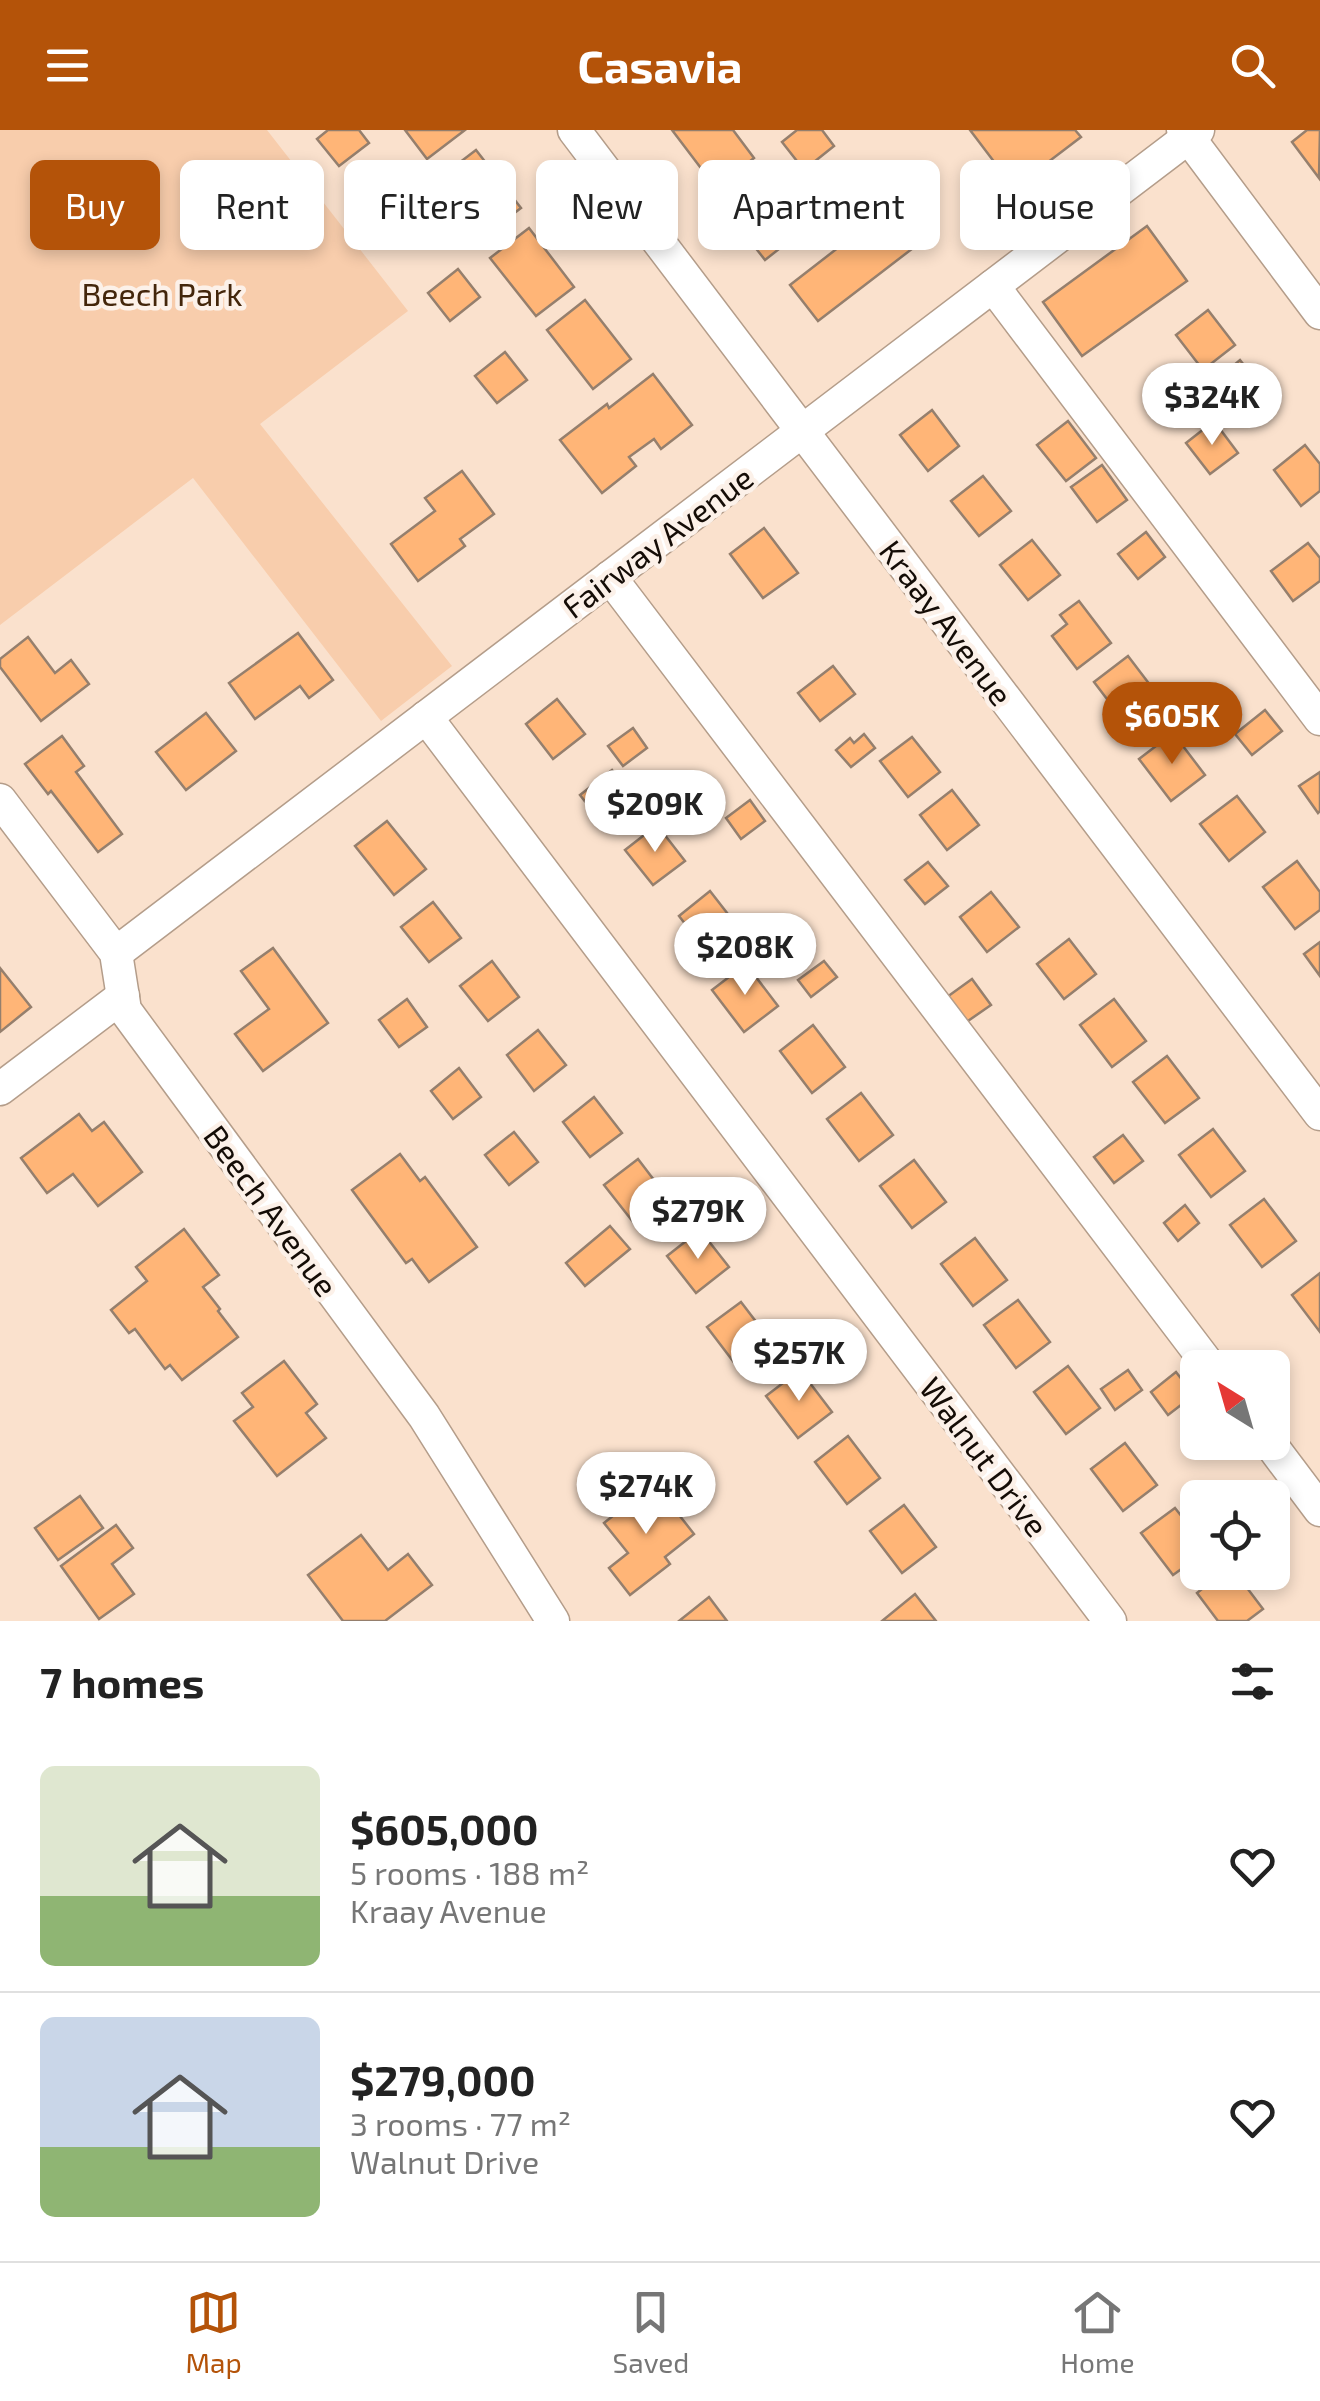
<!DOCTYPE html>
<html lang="en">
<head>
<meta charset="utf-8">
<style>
	:root { --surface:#fff; --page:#f2f2f2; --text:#222; --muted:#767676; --line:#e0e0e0; --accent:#b45309 }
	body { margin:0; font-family:"Exo 2",sans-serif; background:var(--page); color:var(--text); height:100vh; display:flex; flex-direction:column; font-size:38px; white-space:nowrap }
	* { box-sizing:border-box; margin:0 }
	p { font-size:32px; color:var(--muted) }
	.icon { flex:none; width:55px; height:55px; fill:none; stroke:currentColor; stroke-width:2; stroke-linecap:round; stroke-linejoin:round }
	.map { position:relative; height:1491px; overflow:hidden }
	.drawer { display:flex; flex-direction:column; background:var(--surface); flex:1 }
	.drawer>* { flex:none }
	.hud { position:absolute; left:30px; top:30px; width:1260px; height:90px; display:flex; gap:20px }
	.needle { width:65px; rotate:323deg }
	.controls { position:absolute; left:1180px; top:1220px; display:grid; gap:20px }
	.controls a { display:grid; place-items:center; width:110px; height:110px; border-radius:15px; background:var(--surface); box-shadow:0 5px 15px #0003; font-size:50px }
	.price { position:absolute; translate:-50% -85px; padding:0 22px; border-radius:35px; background:#fff; color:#222; font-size:32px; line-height:65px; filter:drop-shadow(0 2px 5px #0008) }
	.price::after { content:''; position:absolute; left:50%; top:60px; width:30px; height:22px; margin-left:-15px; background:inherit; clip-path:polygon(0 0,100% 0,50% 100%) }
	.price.active { background:var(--accent); color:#fff }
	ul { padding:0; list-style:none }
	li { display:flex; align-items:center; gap:30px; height:250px; padding:0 40px }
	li+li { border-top:2px solid var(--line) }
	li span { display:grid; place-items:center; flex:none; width:280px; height:200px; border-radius:15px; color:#555 }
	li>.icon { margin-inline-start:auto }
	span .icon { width:120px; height:120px; fill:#fffc; stroke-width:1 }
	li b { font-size:42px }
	h2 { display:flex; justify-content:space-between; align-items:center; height:120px; padding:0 40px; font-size:42px }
	.tag { padding:0 35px; border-radius:15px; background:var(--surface); box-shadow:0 5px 15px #0003; font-size:35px; line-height:90px }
	.tag.active { background:var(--accent); color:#fff }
	header { display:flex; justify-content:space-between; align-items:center; height:130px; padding:0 40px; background:var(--accent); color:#fff; font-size:45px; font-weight:700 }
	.dock { display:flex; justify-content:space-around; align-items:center; height:140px; border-top:2px solid var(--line); background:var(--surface); font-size:28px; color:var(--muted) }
	.dock a { display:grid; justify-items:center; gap:5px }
	.dock .active { color:var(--accent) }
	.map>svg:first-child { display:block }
	.green { fill:#f8cdac }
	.building { fill:#ffb577; stroke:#957f6d; stroke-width:2.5 }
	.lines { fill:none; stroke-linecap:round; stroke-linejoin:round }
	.minor-casing { stroke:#b49d8a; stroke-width:35 }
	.minor { stroke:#fff; stroke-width:32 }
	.labels { text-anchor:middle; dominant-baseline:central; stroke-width:9; stroke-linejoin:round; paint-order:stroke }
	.park-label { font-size:32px; fill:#43260b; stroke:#fcf1e9 }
	.street-label { font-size:32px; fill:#140c06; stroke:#fcf1e9 }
</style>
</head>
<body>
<header><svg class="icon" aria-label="menu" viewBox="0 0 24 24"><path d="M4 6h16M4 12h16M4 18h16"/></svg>Casavia<svg class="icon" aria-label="search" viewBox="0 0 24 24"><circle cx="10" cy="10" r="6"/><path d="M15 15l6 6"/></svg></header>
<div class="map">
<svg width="1320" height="1491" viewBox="0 0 1320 1491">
	<rect width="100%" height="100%" fill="#fae1cd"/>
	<path class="green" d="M0,0H267L408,181L260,294L452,536L381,591L193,348L0,495Z"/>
	<g class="building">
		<path d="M328,0H359L369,13L339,36L317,9Z"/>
		<path d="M405,0H465L427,29Z"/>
		<path d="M672,0H733L754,28L716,58Z"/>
		<path d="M797,0H822L834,16L804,40L782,12Z"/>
		<path d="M970,0H1075L1081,7L1014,58Z"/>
		<path d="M1307,0H1320L1319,48L1292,12Z"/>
		<path d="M476,20L521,78L483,107L438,49Z"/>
		<path d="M758,42L803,100L765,130L719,71Z"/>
		<path d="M400,65L422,92L392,116L370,89Z"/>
		<path d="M888,79L917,115L818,191L790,155Z"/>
		<path d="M1147,96L1187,151L1082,226L1043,172Z"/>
		<path d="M529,98L574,157L536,186L490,128Z"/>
		<path d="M458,139L480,167L450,191L428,163Z"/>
		<path d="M585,170L631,229L593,259L547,200Z"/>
		<path d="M1208,180L1235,215L1203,240L1176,205Z"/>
		<path d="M505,222L527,250L497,273L475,246Z"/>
		<path d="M1240,230L1268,266L1236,291L1209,256Z"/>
		<path d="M653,244L692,295L661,319L654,309L629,327L636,336L602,363L560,310L607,274L609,278Z"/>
		<path d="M932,280L959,316L928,341L900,305Z"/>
		<path d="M1068,291L1096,328L1066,351L1037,315Z"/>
		<path d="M1214,291L1238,323L1210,344L1186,313Z"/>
		<path d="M1305,315L1320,334V361L1301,376L1274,340Z"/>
		<path d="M1102,335L1127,370L1097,392L1071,357Z"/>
		<path d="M462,341L494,384L460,409L465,416L418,451L391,414L435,381L425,368Z"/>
		<path d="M983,346L1011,381L979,406L951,371Z"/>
		<path d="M764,398L798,443L763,468L730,424Z"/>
		<path d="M1146,402L1165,427L1138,449L1118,424Z"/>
		<path d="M1032,410L1060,445L1028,470L1000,435Z"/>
		<path d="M1308,413L1320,428V451L1293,471L1271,441Z"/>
		<path d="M1079,471L1111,513L1077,539L1052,506L1067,494L1060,485Z"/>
		<path d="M298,503L333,550L309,568L300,556L255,589L229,553Z"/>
		<path d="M28,507L55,543L71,530L89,554L41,591L0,537V529Z"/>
		<path d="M1128,526L1160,568L1126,594L1094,552Z"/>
		<path d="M833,536L855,564L820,591L798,563Z"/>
		<path d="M557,569L585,604L553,629L526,594Z"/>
		<path d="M1265,580L1282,601L1252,625L1235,604Z"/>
		<path d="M206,583L236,621L186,660L156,622Z"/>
		<path d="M633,598L647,618L623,636L608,616Z"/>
		<path d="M1173,603L1205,645L1171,671L1139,629Z"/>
		<path d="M864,604L875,618L851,637L836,620L850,608L854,613Z"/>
		<path d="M62,606L84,636L76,642L122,704L98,722L51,661L48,664L25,634Z"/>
		<path d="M912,607L940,642L908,667L880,631Z"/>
		<path d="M612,640L639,675L607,700L580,665Z"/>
		<path d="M1320,642V681L1318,683L1299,656Z"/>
		<path d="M952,660L979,695L947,720L920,685Z"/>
		<path d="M1237,666L1265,702L1229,731L1200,694Z"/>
		<path d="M750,670L765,691L741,709L726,688Z"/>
		<path d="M387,691L426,739L394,765L355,716Z"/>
		<path d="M657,695L685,731L653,755L625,720Z"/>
		<path d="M1297,731L1320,762V780L1295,799L1263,757Z"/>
		<path d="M928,732L948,756L925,774L905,750Z"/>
		<path d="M710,761L738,797L706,821L679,786Z"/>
		<path d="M991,762L1019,797L987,822L960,787Z"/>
		<path d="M433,772L461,808L429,832L401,797Z"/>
		<path d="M1069,809L1096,844L1064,869L1037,834Z"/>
		<path d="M1320,812V846L1304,824Z"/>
		<path d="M273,818L328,893L263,941L235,904L269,879L241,841Z"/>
		<path d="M492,831L519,867L488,891L460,856Z"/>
		<path d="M824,831L837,847L811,867L798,850Z"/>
		<path d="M746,834L778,876L744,902L712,860Z"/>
		<path d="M0,838L31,877L0,902Z"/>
		<path d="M972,849L991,875L965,893L947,867Z"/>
		<path d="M407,869L427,897L399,917L379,890Z"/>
		<path d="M1114,869L1146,911L1112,937L1080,895Z"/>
		<path d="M813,895L845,937L812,963L780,921Z"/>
		<path d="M538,900L566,935L534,961L507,925Z"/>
		<path d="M1167,926L1199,968L1165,993L1133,952Z"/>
		<path d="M459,938L481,967L453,989L431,961Z"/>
		<path d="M861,963L893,1005L859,1031L827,989Z"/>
		<path d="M594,967L622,1003L590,1027L563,992Z"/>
		<path d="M79,984L92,1001L104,992L142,1042L98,1076L73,1044L47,1063L21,1028Z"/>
		<path d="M1213,999L1245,1041L1211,1067L1179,1025Z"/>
		<path d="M514,1002L538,1032L509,1055L485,1025Z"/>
		<path d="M1123,1005L1143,1031L1114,1053L1094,1027Z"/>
		<path d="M400,1024L420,1051L425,1047L477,1117L429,1152L412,1129L406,1133L352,1060Z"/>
		<path d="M638,1029L670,1071L637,1097L604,1055Z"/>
		<path d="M914,1030L946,1072L912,1098L880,1056Z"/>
		<path d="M1264,1069L1296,1111L1262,1137L1230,1095Z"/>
		<path d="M1185,1075L1199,1093L1178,1111L1164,1093Z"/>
		<path d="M610,1096L630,1119L585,1156L566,1133Z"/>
		<path d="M184,1099L219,1145L203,1157L220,1179L218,1181L238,1207L182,1250L170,1235L165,1239L135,1199L129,1203L111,1180L147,1151L136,1137Z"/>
		<path d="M700,1100L729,1137L696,1163L667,1126Z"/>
		<path d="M975,1108L1007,1150L973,1176L941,1134Z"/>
		<path d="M1320,1143V1202L1292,1165Z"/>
		<path d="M1018,1170L1050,1212L1016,1238L984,1195Z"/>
		<path d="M741,1172L773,1214L739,1239L707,1197Z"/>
		<path d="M284,1231L317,1274L306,1283L326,1308L277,1346L234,1291L253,1277L242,1263Z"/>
		<path d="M1068,1236L1100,1278L1066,1304L1034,1262Z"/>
		<path d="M800,1240L832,1282L798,1308L766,1266Z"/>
		<path d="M1128,1240L1142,1260L1115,1280L1101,1259Z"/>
		<path d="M1176,1242L1194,1265L1168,1285L1151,1262Z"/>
		<path d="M848,1306L880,1348L847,1374L815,1332Z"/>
		<path d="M1125,1313L1157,1355L1123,1381L1091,1339Z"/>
		<path d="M654,1353L694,1404L665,1427L670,1434L630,1465L609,1438L628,1423L604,1393Z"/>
		<path d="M80,1366L103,1398L58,1430L35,1398Z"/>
		<path d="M904,1375L936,1417L902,1443L870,1401Z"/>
		<path d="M1175,1378L1198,1407V1427L1173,1445L1141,1403Z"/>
		<path d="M116,1395L133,1418L112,1434L134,1464L99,1489L61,1436Z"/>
		<path d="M361,1405L388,1440L408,1424L432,1455L385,1491H343L308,1445Z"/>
		<path d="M1223,1442H1235L1263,1479L1247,1491H1218L1197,1463Z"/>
		<path d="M915,1464L936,1491H882Z"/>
		<path d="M709,1467L727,1491H679Z"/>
	</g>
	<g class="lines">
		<g class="minor-casing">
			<g id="minor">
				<path d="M574,0L1320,984"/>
				<path d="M1183,0L1320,183"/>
				<path d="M993,156L1320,589"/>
				<path d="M610,447L1211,1238"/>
				<path d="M426,587L1110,1491"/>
				<path d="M0,670L116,823L125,880L424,1286L553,1491"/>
				<path d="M116,823L1198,0"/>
				<path d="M0,959L123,866"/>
				<path d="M1269,1312L1320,1380"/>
			</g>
		</g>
		<use href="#minor" class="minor"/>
	</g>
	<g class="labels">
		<g class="park-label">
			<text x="162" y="163">Beech Park</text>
		</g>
		<g class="street-label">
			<text transform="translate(657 411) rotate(-37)">Fairway Avenue</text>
			<text transform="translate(947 492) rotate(53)">Kraay Avenue</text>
			<text transform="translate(272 1080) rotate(54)">Beech Avenue</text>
			<text transform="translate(985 1326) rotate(53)">Walnut Drive</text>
		</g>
	</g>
</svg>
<div class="controls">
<a><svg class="needle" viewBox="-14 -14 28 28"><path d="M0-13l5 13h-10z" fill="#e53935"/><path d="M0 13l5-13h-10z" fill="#767676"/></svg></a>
<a><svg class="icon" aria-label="locate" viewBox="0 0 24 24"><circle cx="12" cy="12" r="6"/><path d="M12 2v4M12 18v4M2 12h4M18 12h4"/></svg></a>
</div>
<b class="price" style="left:1212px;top:318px">$324K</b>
<b class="price active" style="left:1172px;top:637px">$605K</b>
<b class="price" style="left:655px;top:725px">$209K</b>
<b class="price" style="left:745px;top:868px">$208K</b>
<b class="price" style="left:698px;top:1132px">$279K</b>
<b class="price" style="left:799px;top:1274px">$257K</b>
<b class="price" style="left:646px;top:1407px">$274K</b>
<div class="hud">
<a class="tag active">Buy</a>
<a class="tag">Rent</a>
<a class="tag">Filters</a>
<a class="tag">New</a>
<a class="tag">Apartment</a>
<a class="tag">House</a>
</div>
</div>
<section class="drawer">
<h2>7 homes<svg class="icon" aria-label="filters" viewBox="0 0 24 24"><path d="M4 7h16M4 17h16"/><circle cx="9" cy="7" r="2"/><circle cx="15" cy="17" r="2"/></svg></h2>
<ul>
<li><span style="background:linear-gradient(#dfe7d0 65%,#8fb573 0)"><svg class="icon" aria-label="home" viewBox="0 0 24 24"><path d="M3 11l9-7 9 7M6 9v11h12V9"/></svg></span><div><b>$605,000</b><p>5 rooms · 188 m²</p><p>Kraay Avenue</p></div><svg class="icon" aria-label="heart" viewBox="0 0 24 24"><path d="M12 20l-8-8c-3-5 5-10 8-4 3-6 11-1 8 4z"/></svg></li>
<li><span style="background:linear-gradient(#c9d6e8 65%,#8fb573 0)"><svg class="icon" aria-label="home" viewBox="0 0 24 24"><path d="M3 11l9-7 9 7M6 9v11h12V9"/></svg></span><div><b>$279,000</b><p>3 rooms · 77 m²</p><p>Walnut Drive</p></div><svg class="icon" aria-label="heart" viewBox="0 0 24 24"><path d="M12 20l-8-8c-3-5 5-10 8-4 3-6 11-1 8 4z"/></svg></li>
</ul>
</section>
<nav class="dock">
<a class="active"><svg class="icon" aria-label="map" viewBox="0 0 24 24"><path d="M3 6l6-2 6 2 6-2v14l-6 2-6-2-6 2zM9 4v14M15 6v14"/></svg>Map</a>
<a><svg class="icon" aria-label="saved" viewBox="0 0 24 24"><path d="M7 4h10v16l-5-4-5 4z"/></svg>Saved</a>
<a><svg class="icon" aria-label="home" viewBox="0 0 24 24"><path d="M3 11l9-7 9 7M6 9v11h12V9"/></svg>Home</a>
</nav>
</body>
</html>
